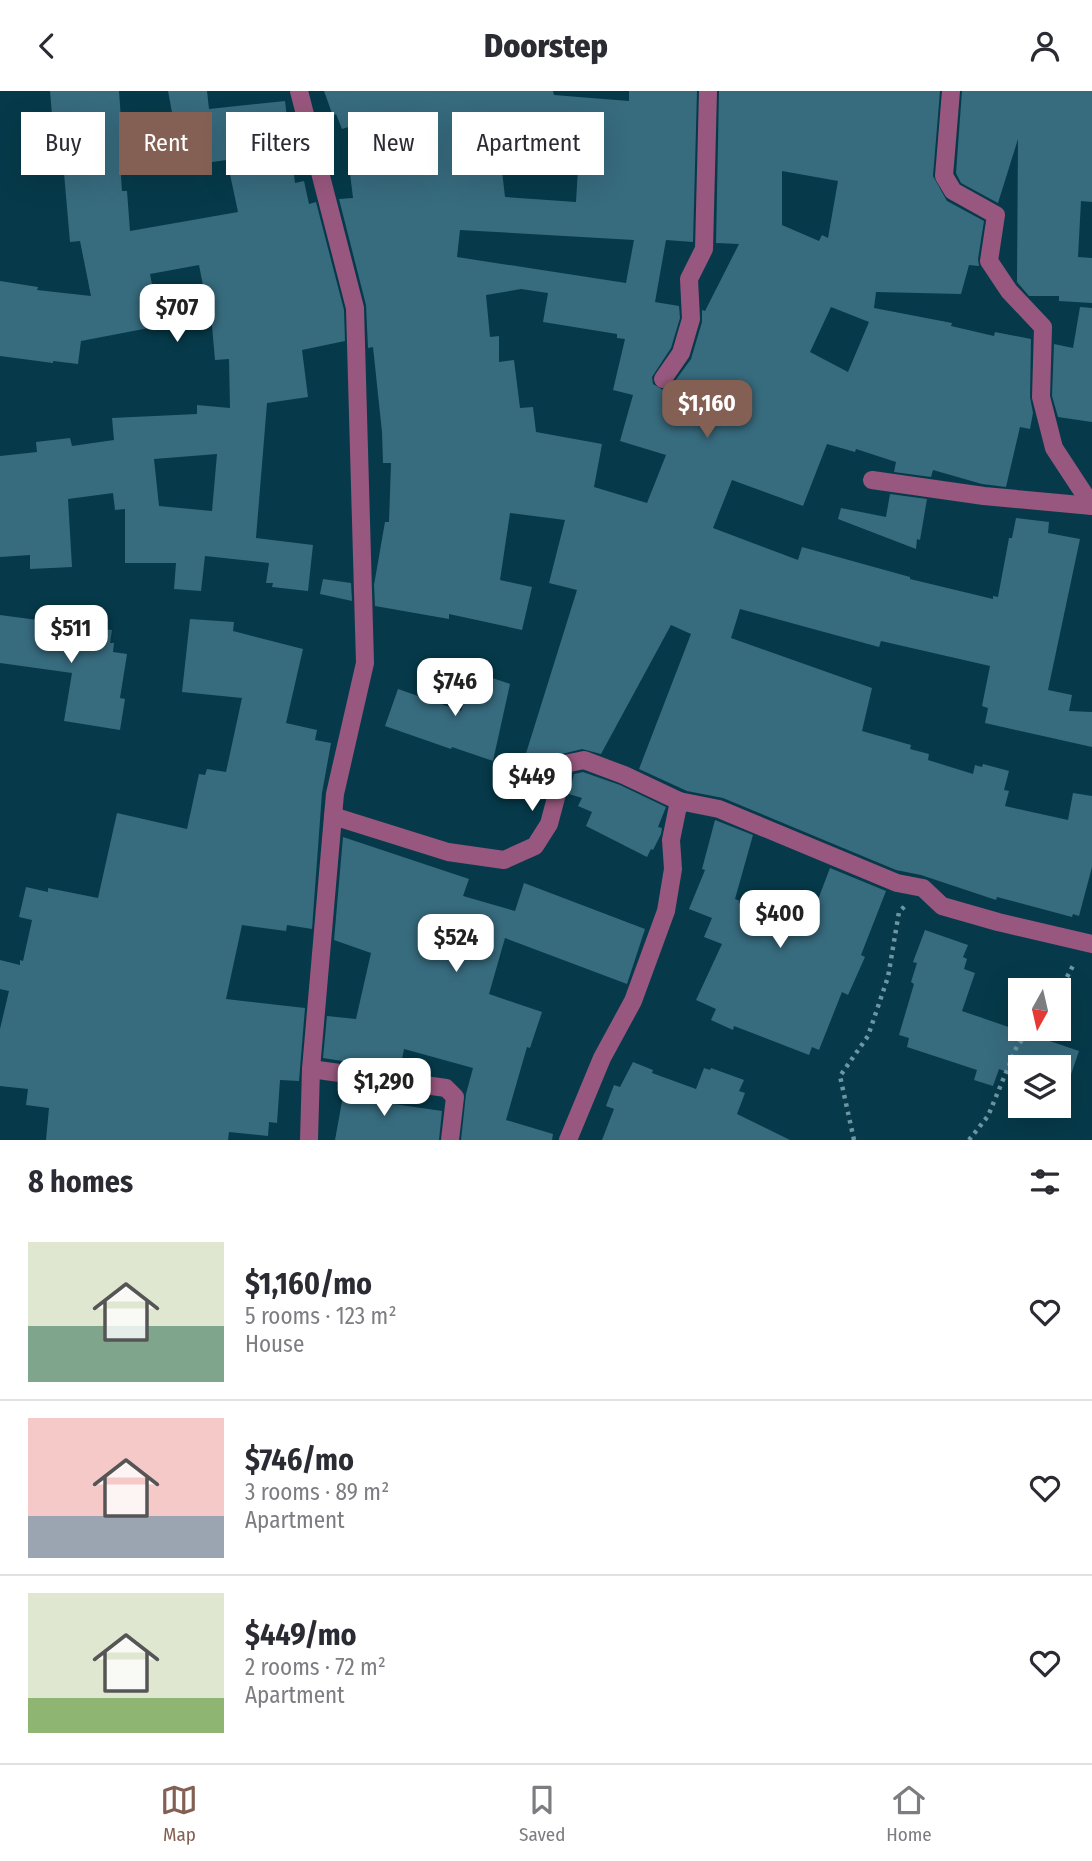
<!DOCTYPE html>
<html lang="en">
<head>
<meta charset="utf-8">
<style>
	:root { --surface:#fff; --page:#f2f2f3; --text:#2b2b33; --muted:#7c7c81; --line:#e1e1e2; --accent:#846054 }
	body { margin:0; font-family:"Fira Sans Condensed",sans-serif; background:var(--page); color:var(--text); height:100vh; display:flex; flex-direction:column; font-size:26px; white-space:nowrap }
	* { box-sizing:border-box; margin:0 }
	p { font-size:23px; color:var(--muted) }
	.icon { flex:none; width:38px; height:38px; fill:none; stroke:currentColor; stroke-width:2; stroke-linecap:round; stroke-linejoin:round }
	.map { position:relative; height:1049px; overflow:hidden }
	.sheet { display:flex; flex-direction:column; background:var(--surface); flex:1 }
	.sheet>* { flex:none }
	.hud { position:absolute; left:21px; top:21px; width:700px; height:63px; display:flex; gap:14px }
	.needle { width:46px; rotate:188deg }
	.controls { position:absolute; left:1008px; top:887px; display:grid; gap:14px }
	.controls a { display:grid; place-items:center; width:63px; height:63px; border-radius:0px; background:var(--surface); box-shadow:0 7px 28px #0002; font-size:35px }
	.price { position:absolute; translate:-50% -60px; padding:0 16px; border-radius:14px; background:#fff; color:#222; font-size:23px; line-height:46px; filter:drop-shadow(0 2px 4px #0008) }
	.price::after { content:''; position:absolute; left:50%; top:42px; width:21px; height:16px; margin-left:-10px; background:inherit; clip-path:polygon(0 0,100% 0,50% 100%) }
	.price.current { background:var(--accent); color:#fff }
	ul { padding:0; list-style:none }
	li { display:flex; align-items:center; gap:21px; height:175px; padding:0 28px }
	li+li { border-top:2px solid var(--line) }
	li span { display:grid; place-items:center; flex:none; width:196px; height:140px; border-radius:0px; color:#555 }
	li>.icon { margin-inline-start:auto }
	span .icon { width:84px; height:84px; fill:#fffc; stroke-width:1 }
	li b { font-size:30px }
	h2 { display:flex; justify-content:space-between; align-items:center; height:84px; padding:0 28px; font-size:30px }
	.tag { padding:0 24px; border-radius:0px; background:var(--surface); box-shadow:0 7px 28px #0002; font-size:24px; line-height:63px }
	.tag.current { background:var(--accent); color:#fff }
	header { display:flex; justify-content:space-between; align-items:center; height:91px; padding:0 28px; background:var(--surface); font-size:32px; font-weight:800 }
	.dock { display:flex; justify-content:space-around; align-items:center; height:98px; border-top:2px solid var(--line); background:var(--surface); font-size:19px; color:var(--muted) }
	.dock a { display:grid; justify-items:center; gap:4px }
	.dock .current { color:var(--accent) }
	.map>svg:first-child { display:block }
	.building { fill:#376b7e; fill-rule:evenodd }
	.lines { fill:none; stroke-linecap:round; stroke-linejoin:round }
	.path { stroke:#6d96a4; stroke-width:4.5; stroke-dasharray:3.5 5; stroke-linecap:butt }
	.minor { stroke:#98577e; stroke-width:18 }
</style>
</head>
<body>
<header><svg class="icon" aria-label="back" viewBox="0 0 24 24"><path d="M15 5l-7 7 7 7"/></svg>Doorstep<svg class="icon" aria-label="person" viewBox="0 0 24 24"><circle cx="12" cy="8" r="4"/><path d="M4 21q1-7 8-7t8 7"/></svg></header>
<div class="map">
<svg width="1092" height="1049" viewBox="0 0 1092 1049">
	<rect width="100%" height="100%" fill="#063a4a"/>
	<g class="building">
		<path d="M50,0H119L123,56H119L122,100H127L130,140L238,121L227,69L182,75L168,0H207L209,18L285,10L295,92L304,90L309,113L316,111L344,219L345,250L302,259L308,306L267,312L256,447L313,454L308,500L272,496L273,492H266L269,472L205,465L201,500L174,498L176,472H125V418L115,419L113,402L68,408L72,476L30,478V464L0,466V365L37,361L36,351L70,347L72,355L114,349L112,327L197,323V314L230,317L229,268L215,269L211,224L209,225L199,174L150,183L157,219L151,220L154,236L81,250L78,273L53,270V272L0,265V190L38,196L37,199L91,205L80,150L70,151L64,82H71L67,23L52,24ZM217,363L212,420L159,415L154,368Z"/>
		<path d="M324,0H553L554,4L629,10V0H697L693,151L666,149L655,211L679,215L680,227L671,257L652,286L653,293L663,299L672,294L691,268L702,231V219L705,220L739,153L716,152L719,0H940L933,85L947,110L984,130L978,168L979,175L969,174L961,203L876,201L874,217L952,232L951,235L994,245L995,241L1031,248L1030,306L1033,322L1030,338L1020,336L1006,396L982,393L933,379L931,386L894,381L896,371L856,358L855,361L827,353L803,415L732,389L713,437L798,469L802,456L910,486V488L993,508V505L998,506L1009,447H1012L1016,427L1049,431L1048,442L1080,448L1048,599L1072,604L1069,620L1092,621V656L985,632L988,617L982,615L990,575L881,550L879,556L740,518L731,547L872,597L862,640L911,654L910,658L929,663L928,669L973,683L975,674L982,676L983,673L1009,680L1004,699L1009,700L1005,715L1068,729L1073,702L1092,705V776L1079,825L1073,823L1072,826L997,806L996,809L921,784L896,779L723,707L687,700L639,678L691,543L671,534L601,663L582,658L558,664L547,697L518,688L577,499L549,492L565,429L510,422L500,489L532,496L522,539L449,523V528L375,515L374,494L385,431H389L391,372H383L382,341L373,256L368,257L366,214L339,108L353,107L350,82L366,80L355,34L342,38L336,23L333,25ZM499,54L579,60L576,111L505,106ZM782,80L838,90L828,147L822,144L819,150L782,134ZM460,139L634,149L626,192L457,166ZM521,198L548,202L543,231L617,243V247L625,248L613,299L633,304L620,350L666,364L647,412L594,396L602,353L536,341L533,316L520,317L514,269L499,271V245L490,246L486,204ZM831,216L869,231L848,281L810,261Z"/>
		<path d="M962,0H1092V111L1081,110L1078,166L1092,167V212L1059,210V205H1029L1017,191L1018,48L998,112L961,92L956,82Z"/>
		<path d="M1080,216L1092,217V331L1058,326L1052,305L1054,253L1073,257Z"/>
		<path d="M890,403L927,408L920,449L917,448L916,458L838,428L841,417L886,426Z"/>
		<path d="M323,488L351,492L352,510L320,503Z"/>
		<path d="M0,524L112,539L110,552H114L113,561L127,563L120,607L125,608L120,639L64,630L72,582L0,572Z"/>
		<path d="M190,528L234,531L233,540L303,558L286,632L317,639L315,649L331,652L322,702L312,838L287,834L286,840L242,834L226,908L305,917L299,990L280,989L277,1032L269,1031L268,1045L229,1041L228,1049H46L49,1017L26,1014L28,998L0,995V938L9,900L0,898V869L20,874V869L23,870L32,829L19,826L26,796L48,801V797L98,807L117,722L187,738L199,683L205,684L207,678L226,681L242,607L182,601Z"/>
		<path d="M475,581L510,593L493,670L452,656L451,658L385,635L398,598L461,620Z"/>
		<path d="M583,681L620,694L666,716L658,736L662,737L661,743L653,759L651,758L647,766L586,735L592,721L578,715L582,707L569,703L574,683Z"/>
		<path d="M715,729L753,744L735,808L740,810L739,812L806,840L830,777L886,800L861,864L865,866L848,904L842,901L819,959L812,956L809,964L734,935L733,939L711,929L716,918L696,909L722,853L704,846L712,827L689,818L705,779L702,778Z"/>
		<path d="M343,746L469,788L463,805L515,820L524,792L645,838L627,893L505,847L489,903L542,921L530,957L527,956L506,1029L553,1043L552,1049H461L466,1003L473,977L404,958L400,979L323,967L327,925L356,928L371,862L334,849Z"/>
		<path d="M925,839L968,854L963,866L967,868L964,878L975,882L962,920L1079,960L1065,1001L1059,999V976H1020V986L999,978L993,995L974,989L977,979L907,956L909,947L899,944L914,893L911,891L917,872L913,871Z"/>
		<path d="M633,971L653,979L652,982L696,998L704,977L710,979L711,977L744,989L739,1000L745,1002L737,1023L790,1049H602L614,1018L606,1015L614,994L620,996Z"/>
		<path d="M345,994L396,1001L394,1013L442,1020L439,1049H335Z"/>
	</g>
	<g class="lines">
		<g class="path">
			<path d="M1059,901L1075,871"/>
			<path d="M854,1049L840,985L868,945L888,886L899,821L905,815"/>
			<path d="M969,1049L988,1025L1017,955L1031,938"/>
		</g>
		<g class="minor">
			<path d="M299,0L355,217L365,572L335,703L333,725L311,978L309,1049"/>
			<path d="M951,0L944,85L953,100L996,124L989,170L1009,200L1043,236L1041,306L1054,357L1092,415"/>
			<path d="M663,288L681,262L691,228L689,188L704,158L708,0"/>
			<path d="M872,389L984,405L1092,415"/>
			<path d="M333,725L448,761L504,769L535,755L549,733L565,673L584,669L624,684L679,710"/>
			<path d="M311,978L446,997L455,1006L450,1049"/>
			<path d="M568,1049L602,967L633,910L666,820L673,778L671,749L679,710L719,718L897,792L923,797L942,815L998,831L1092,853"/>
		</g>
	</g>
</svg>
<div class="controls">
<a><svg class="needle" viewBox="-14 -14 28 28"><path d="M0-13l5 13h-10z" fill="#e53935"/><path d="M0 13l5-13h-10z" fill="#7c7c81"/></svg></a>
<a><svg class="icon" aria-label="layers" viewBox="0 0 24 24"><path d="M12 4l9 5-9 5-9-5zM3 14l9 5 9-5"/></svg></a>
</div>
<b class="price" style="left:177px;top:253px">$707</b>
<b class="price current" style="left:707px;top:349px">$1,160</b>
<b class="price" style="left:71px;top:574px">$511</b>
<b class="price" style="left:455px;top:627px">$746</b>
<b class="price" style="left:532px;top:722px">$449</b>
<b class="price" style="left:780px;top:859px">$400</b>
<b class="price" style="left:456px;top:883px">$524</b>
<b class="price" style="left:384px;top:1027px">$1,290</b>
<div class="hud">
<a class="tag">Buy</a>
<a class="tag current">Rent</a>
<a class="tag">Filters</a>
<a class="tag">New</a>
<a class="tag">Apartment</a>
</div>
</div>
<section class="sheet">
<h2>8 homes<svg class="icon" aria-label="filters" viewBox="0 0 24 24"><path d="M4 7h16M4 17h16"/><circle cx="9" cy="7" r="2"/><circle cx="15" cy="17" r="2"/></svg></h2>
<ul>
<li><span style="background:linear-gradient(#dfe7d0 60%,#7fa58c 0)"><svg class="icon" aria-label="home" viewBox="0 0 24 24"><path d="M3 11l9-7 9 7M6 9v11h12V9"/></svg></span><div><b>$1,160/mo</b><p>5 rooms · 123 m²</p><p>House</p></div><svg class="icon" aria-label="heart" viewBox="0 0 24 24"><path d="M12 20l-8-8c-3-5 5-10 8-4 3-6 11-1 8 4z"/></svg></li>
<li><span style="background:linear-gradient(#f6c9c9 70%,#9aa5b1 0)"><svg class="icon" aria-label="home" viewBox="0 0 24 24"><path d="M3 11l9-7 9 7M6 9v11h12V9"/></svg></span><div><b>$746/mo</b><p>3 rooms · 89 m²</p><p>Apartment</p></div><svg class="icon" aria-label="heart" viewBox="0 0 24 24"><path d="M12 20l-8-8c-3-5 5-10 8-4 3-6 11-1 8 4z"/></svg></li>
<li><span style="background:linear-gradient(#dfe7d0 75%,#8fb573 0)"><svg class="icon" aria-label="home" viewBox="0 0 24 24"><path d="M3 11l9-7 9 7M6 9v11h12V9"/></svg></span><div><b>$449/mo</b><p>2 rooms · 72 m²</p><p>Apartment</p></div><svg class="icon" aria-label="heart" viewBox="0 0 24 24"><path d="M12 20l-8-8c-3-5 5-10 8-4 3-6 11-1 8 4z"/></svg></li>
</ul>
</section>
<nav class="dock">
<a class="current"><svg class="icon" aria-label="map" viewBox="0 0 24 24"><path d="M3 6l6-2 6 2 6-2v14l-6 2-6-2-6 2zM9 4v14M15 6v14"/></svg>Map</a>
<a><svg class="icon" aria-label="saved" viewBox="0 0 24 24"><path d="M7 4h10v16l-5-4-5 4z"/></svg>Saved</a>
<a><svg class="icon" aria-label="home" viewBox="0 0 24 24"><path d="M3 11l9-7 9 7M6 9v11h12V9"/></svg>Home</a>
</nav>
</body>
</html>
